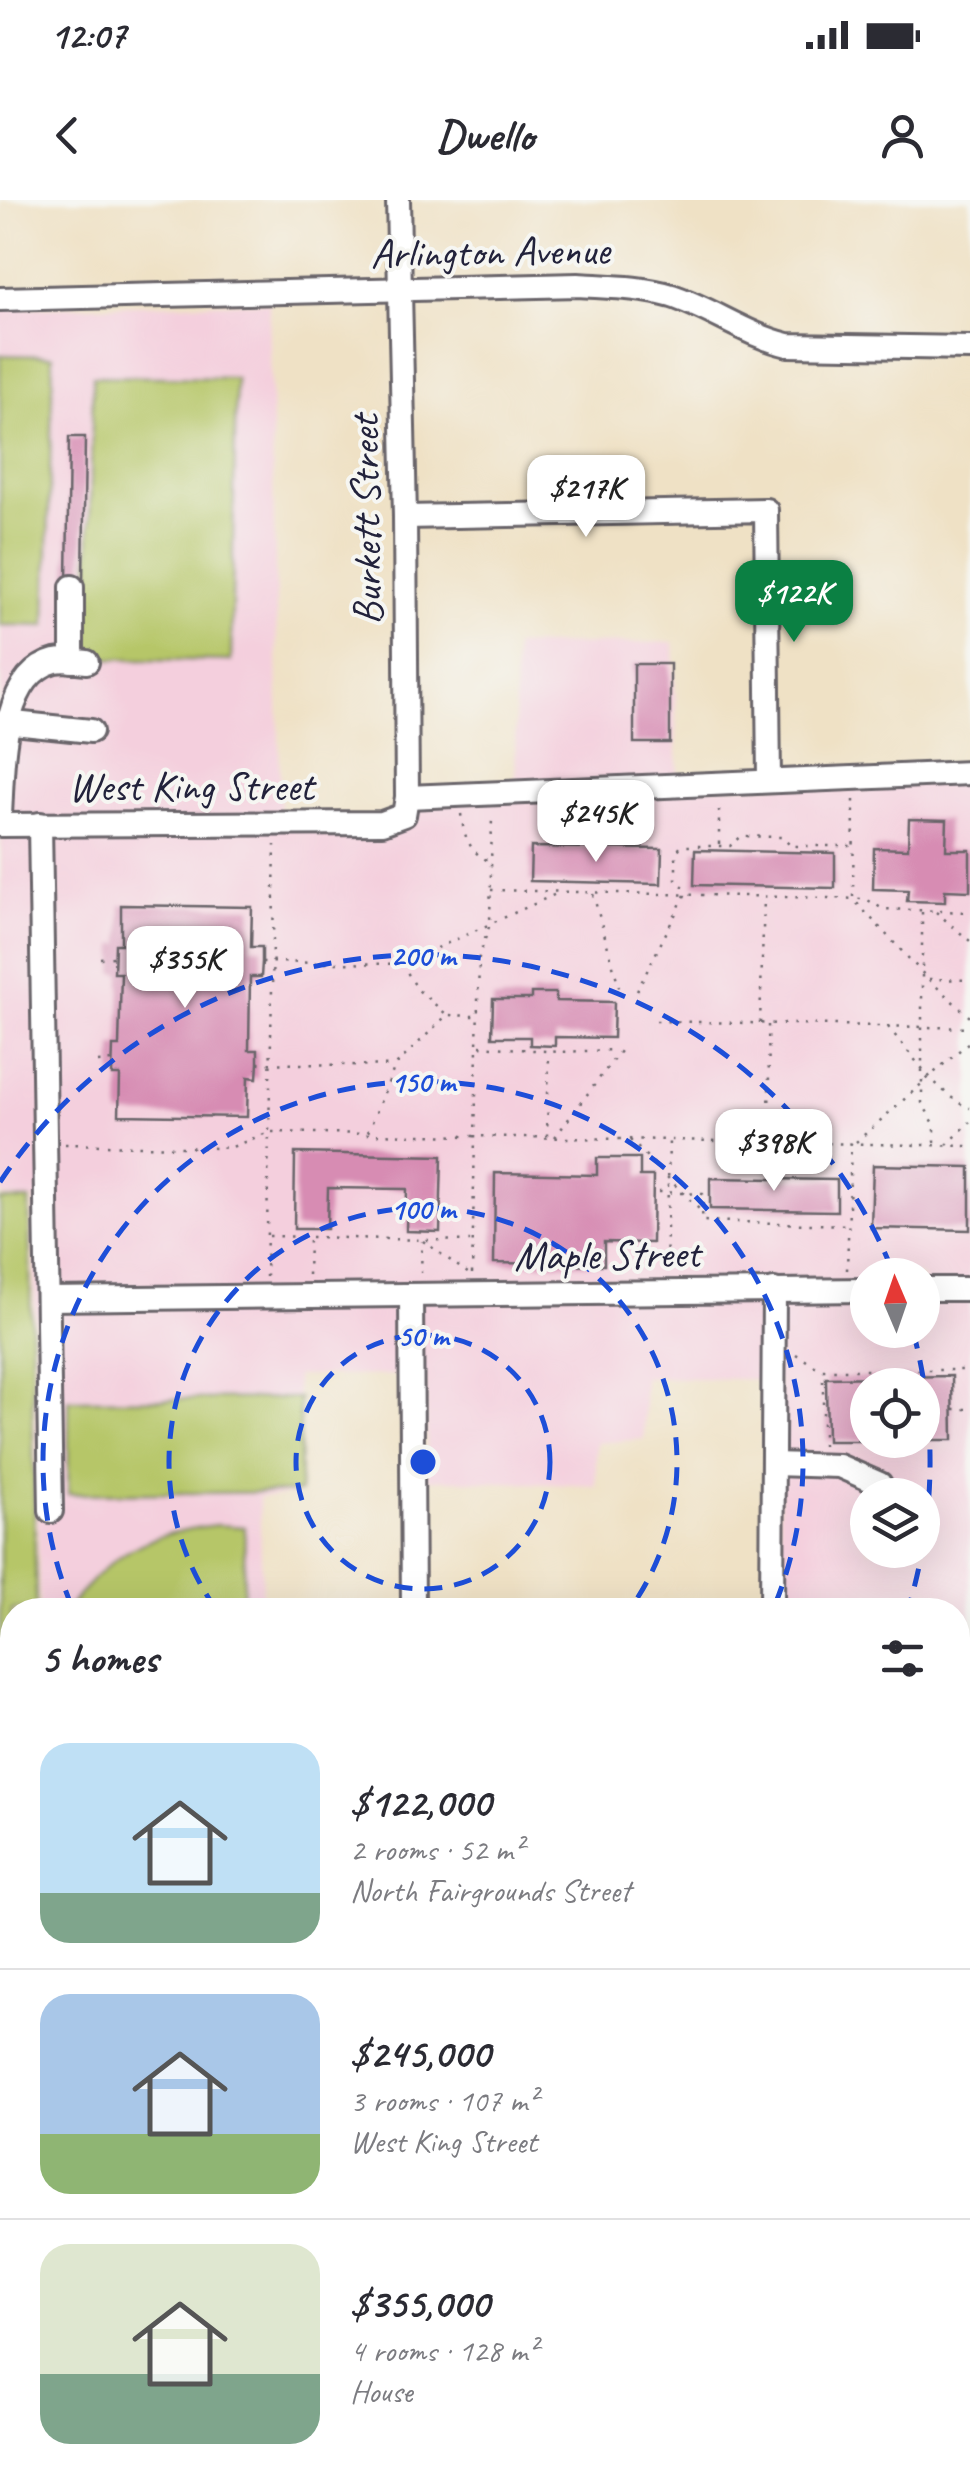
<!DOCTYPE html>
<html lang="en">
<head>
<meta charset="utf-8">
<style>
	:root { --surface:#fff; --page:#f2f2f3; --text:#2b2b33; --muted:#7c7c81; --line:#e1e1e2; --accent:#0b8043 }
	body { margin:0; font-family:Caveat,sans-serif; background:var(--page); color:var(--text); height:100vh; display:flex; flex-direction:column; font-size:38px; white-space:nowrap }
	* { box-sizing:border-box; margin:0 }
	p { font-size:32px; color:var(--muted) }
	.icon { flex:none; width:55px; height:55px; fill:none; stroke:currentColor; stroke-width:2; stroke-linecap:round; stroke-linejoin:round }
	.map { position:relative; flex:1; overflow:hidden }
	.panel { position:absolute; left:0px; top:1398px; width:970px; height:892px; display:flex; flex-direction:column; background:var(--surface); border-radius:40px 40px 0 0; box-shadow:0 10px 40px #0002 }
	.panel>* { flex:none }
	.needle { width:65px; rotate:358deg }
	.buttons { position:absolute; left:850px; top:1058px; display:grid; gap:20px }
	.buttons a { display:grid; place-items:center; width:90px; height:90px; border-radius:50%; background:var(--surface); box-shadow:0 10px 40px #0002; font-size:50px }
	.price { position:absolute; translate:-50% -85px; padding:0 22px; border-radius:20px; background:#fff; color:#222; font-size:32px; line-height:65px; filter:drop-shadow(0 2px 5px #0008) }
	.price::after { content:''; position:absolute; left:50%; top:60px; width:30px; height:22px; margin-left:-15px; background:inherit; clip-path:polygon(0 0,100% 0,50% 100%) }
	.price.on { background:var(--accent); color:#fff }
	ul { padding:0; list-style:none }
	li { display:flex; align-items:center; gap:30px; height:250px; padding:0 40px }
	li+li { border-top:2px solid var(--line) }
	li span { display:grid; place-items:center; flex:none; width:280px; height:200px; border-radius:30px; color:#555 }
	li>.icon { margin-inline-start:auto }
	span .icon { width:120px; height:120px; fill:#fffc; stroke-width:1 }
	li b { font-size:42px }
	h2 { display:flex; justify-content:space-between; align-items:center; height:120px; padding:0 40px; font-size:42px }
	.status { display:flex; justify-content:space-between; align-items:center; height:70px; padding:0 50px; background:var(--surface); direction:ltr }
	.status svg { height:28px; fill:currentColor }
	header { display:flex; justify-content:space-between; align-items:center; height:130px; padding:0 40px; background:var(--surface); font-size:45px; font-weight:600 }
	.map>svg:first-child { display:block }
	.built { fill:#f4cfdd; fill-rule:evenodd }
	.green { fill:#b6c668; stroke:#6c7452; stroke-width:2.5 }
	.building { fill:#d78cb3 }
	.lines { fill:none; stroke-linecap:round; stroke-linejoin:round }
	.minor-casing { stroke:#6a656b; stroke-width:28 }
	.path { stroke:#6a656b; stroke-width:2.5; stroke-dasharray:2.5 8; stroke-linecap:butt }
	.minor { stroke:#fff; stroke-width:22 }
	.ring { fill:none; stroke:#1d4ed8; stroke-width:5; stroke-dasharray:18 12 }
	.labels { text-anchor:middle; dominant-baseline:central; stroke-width:8; stroke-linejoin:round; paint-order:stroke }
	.street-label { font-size:42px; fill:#22223b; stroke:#f6f6f2 }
	.centre { fill:#1d4ed8; stroke:#f6f6f2; stroke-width:5 }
	.ring-label { font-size:30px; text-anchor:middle; font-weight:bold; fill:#1d4ed8; stroke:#f6f6f2; stroke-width:8; stroke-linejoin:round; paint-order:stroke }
</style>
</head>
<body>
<div class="status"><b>12:07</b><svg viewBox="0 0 49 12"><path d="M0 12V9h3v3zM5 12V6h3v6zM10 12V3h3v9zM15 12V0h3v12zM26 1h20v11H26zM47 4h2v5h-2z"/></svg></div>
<header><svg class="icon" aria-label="back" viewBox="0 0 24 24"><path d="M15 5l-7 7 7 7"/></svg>Dwello<svg class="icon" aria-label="person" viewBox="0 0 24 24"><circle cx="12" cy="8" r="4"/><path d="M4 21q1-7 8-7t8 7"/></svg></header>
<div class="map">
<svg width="970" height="2288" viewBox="0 0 970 2288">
	<rect width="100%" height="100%" fill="#f6f6f2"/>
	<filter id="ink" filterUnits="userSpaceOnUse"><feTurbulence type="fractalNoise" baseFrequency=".01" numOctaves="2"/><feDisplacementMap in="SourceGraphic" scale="20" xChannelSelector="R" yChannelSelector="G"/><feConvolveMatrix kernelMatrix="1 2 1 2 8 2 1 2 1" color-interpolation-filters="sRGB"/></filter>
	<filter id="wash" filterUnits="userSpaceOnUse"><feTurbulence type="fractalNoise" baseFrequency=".0048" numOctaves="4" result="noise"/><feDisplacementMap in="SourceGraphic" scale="40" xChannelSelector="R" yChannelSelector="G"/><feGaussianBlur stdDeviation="2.25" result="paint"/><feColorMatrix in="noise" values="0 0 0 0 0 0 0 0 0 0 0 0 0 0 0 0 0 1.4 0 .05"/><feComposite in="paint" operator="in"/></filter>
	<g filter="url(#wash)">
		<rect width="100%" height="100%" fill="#efe1c5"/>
		<path class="built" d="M269,102L281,628L394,627L412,601L516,595L514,446L674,442L678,588L970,579V1513H958V1410H781L778,1180L644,1177V1239L596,1243V1286L427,1279L426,1175L296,1176L301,1294L259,1298L263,1410H39L33,1000L2,997L0,108ZM868,1075H922V1130H868ZM868,1185H922V1240H868ZM868,1295H922V1350H868Z"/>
		<g class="green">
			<path d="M0,155L53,156L46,426L0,425Z"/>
			<path d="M93,176L236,178L231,461L87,458Z"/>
			<path d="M0,1000H29L36,1410H12V1655H0Z"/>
			<path d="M299,1198L300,1292L68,1294L69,1200Z"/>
			<path d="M216,1325L245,1327L243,1410H68C73,1400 80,1393 88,1385C126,1343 161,1332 216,1325Z"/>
		</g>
		<g id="blocks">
			<g class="building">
				<path d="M69,237H85L83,384L67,383Z"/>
				<rect x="634" y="464" width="36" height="79"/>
				<path d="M909,619L947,620L946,650H970V691L945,690V702L907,701L908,690L873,689L874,648L908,649Z"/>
				<path d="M531,647L662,649L661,684L530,681Z"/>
				<path d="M695,650L835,653V688L694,685Z"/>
				<path d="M121,705L252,707L251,747H262V762L261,777H250L249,850H258V863L257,878L248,877L247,917L119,915L120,875H112L113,846H119L121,773H114L115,744H121Z"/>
				<path d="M531,793H556V801L614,802L613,838L555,837V846L530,845V837H492L493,799H531Z"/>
				<path d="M295,953L442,956L440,1032L406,1031L407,989L328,988L327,1029H294Z"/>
				<path d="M597,958H640V976H653L652,1043L604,1042V1065L494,1063L495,973L597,975Z"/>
				<path d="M873,965L970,967V1030L871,1028Z"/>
				<path d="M710,978L837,980V1011L710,1009Z"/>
				<path d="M952,1176L953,1240H922V1185H868V1241H827L826,1178Z"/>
				<path d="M0,1686H12V1715L0,1716Z"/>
			</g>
		</g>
	</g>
	<g filter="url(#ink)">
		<use href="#blocks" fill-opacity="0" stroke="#6a656b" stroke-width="2.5"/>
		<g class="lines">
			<g class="minor-casing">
				<g id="minor">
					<path d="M0,99L578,85C609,87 642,87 672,96C712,109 746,135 788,145L970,148"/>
					<path d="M405,317L766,310L769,580"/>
					<path d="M72,461V387"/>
					<path d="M4,522L91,531"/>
					<path d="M407,597L970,573"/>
					<path d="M0,615C3,567 0,475 55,461C64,459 77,461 87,462"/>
					<path d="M40,624L51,1311"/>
					<path d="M0,625L382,623L404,615L407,597L405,317L398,0"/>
					<path d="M922,1089H970"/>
					<path d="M411,1095L413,1410"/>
					<path d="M48,1099L868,1090"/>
					<path d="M773,1264L839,1266L880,1284"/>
					<path d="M772,1410L774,1090"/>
					<path d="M958,1528H970"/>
					<path d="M0,1663H12"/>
					<path d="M958,1686H970"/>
					<path d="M0,2007H12"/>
					<path d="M0,2104L12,2118"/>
					<path d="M149,2278L158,2288"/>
					<path d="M423,2278V2288"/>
					<path d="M777,2278L778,2288"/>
				</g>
			</g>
			<g class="path">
				<path d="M854,600L853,699L928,779L970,817"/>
				<path d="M461,614C464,636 469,653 491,662"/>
				<path d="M719,644V602"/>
				<path d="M591,648L592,610"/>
				<path d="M491,690L866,699L883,709L970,712"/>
				<path d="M593,694L620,790"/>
				<path d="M922,712V903L935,925V945"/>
				<path d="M936,712L970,741"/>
				<path d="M100,758L114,757"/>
				<path d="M262,762L402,764L558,693"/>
				<path d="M402,764L418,790L446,814"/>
				<path d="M929,779L970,780"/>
				<path d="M637,791L685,695L684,687L676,680V653L681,646H730L742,636L782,637L791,646H853"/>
				<path d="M656,821L970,828"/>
				<path d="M760,823L764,698"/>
				<path d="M768,825L770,942"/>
				<path d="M888,827C908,850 942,899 970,908"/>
				<path d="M480,846L560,852L612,850"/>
				<path d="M98,862L113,861"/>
				<path d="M258,863L393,866"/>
				<path d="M368,932L395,866L447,815L474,816"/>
				<path d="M547,936L549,854"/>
				<path d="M555,937L620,851"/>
				<path d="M630,940L702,1012"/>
				<path d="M856,942L970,841"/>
				<path d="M65,944L217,948L232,947L269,932L970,946"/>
				<path d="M947,945L970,922"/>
				<path d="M659,992L703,994L702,1021L848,1025"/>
				<path d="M269,1036L470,1041"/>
				<path d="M423,1041L469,1074"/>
				<path d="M847,1070L851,943"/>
				<path d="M666,1071L669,940"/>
				<path d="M421,1073L422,1041"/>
				<path d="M472,1074L479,757L490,724L492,614"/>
				<path d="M308,1075L309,1038"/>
				<path d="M266,1077L275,645"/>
				<path d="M796,1154L821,1170H970"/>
				<path d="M953,1209H970"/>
				<path d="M823,1246V1174"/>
			</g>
			<use href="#minor" class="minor"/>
		</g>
	</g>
	<g class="ring">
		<circle cx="423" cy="1262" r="127"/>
		<path d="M216 1409A254 254 0 1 1 630 1409"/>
		<path d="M72 1407A380 380 0 1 1 774 1407"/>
		<path d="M0 982A507 507 0 0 1 893 1072M913 1131A507 507 0 0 1 909 1406"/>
	</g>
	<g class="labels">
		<g class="street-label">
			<text transform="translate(490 52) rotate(-1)">Arlington Avenue</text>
			<text transform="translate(366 320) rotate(-91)">Burkett Street</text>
			<text x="191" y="586">West King Street</text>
			<text transform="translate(607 1055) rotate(-1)">Maple Street</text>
		</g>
	</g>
	<circle cx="423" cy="1262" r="15" class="centre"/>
	<g class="ring-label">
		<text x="423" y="766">200 m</text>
		<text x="423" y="892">150 m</text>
		<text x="423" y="1019">100 m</text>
		<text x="423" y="1146">50 m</text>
	</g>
</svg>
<div class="buttons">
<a><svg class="needle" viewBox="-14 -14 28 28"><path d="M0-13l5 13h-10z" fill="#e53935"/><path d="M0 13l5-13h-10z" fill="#7c7c81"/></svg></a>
<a><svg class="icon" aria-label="locate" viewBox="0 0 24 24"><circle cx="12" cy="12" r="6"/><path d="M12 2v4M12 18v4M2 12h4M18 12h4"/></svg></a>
<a><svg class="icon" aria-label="layers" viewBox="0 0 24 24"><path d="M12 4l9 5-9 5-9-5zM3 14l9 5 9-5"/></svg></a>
</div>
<b class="price" style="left:586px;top:340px">$217K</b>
<b class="price on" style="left:794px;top:445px">$122K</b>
<b class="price" style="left:596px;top:665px">$245K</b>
<b class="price" style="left:185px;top:811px">$355K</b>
<b class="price" style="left:774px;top:994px">$398K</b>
<section class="panel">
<h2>5 homes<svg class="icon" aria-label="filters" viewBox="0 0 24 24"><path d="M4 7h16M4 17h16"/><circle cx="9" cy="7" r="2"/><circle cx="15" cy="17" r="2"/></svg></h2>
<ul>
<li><span style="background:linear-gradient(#bfe0f5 75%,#7fa58c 0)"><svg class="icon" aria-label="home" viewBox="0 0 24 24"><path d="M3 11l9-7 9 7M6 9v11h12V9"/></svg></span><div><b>$122,000</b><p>2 rooms · 52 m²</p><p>North Fairgrounds Street</p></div></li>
<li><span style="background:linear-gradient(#a9c7e8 70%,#8fb573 0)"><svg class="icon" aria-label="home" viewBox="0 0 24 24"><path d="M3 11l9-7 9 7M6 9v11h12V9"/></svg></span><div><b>$245,000</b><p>3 rooms · 107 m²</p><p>West King Street</p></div></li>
<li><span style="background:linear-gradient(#dfe7d0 65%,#7fa58c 0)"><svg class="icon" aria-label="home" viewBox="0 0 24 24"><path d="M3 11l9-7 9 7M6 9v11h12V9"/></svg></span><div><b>$355,000</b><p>4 rooms · 128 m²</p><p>House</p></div></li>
</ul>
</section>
</div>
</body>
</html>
